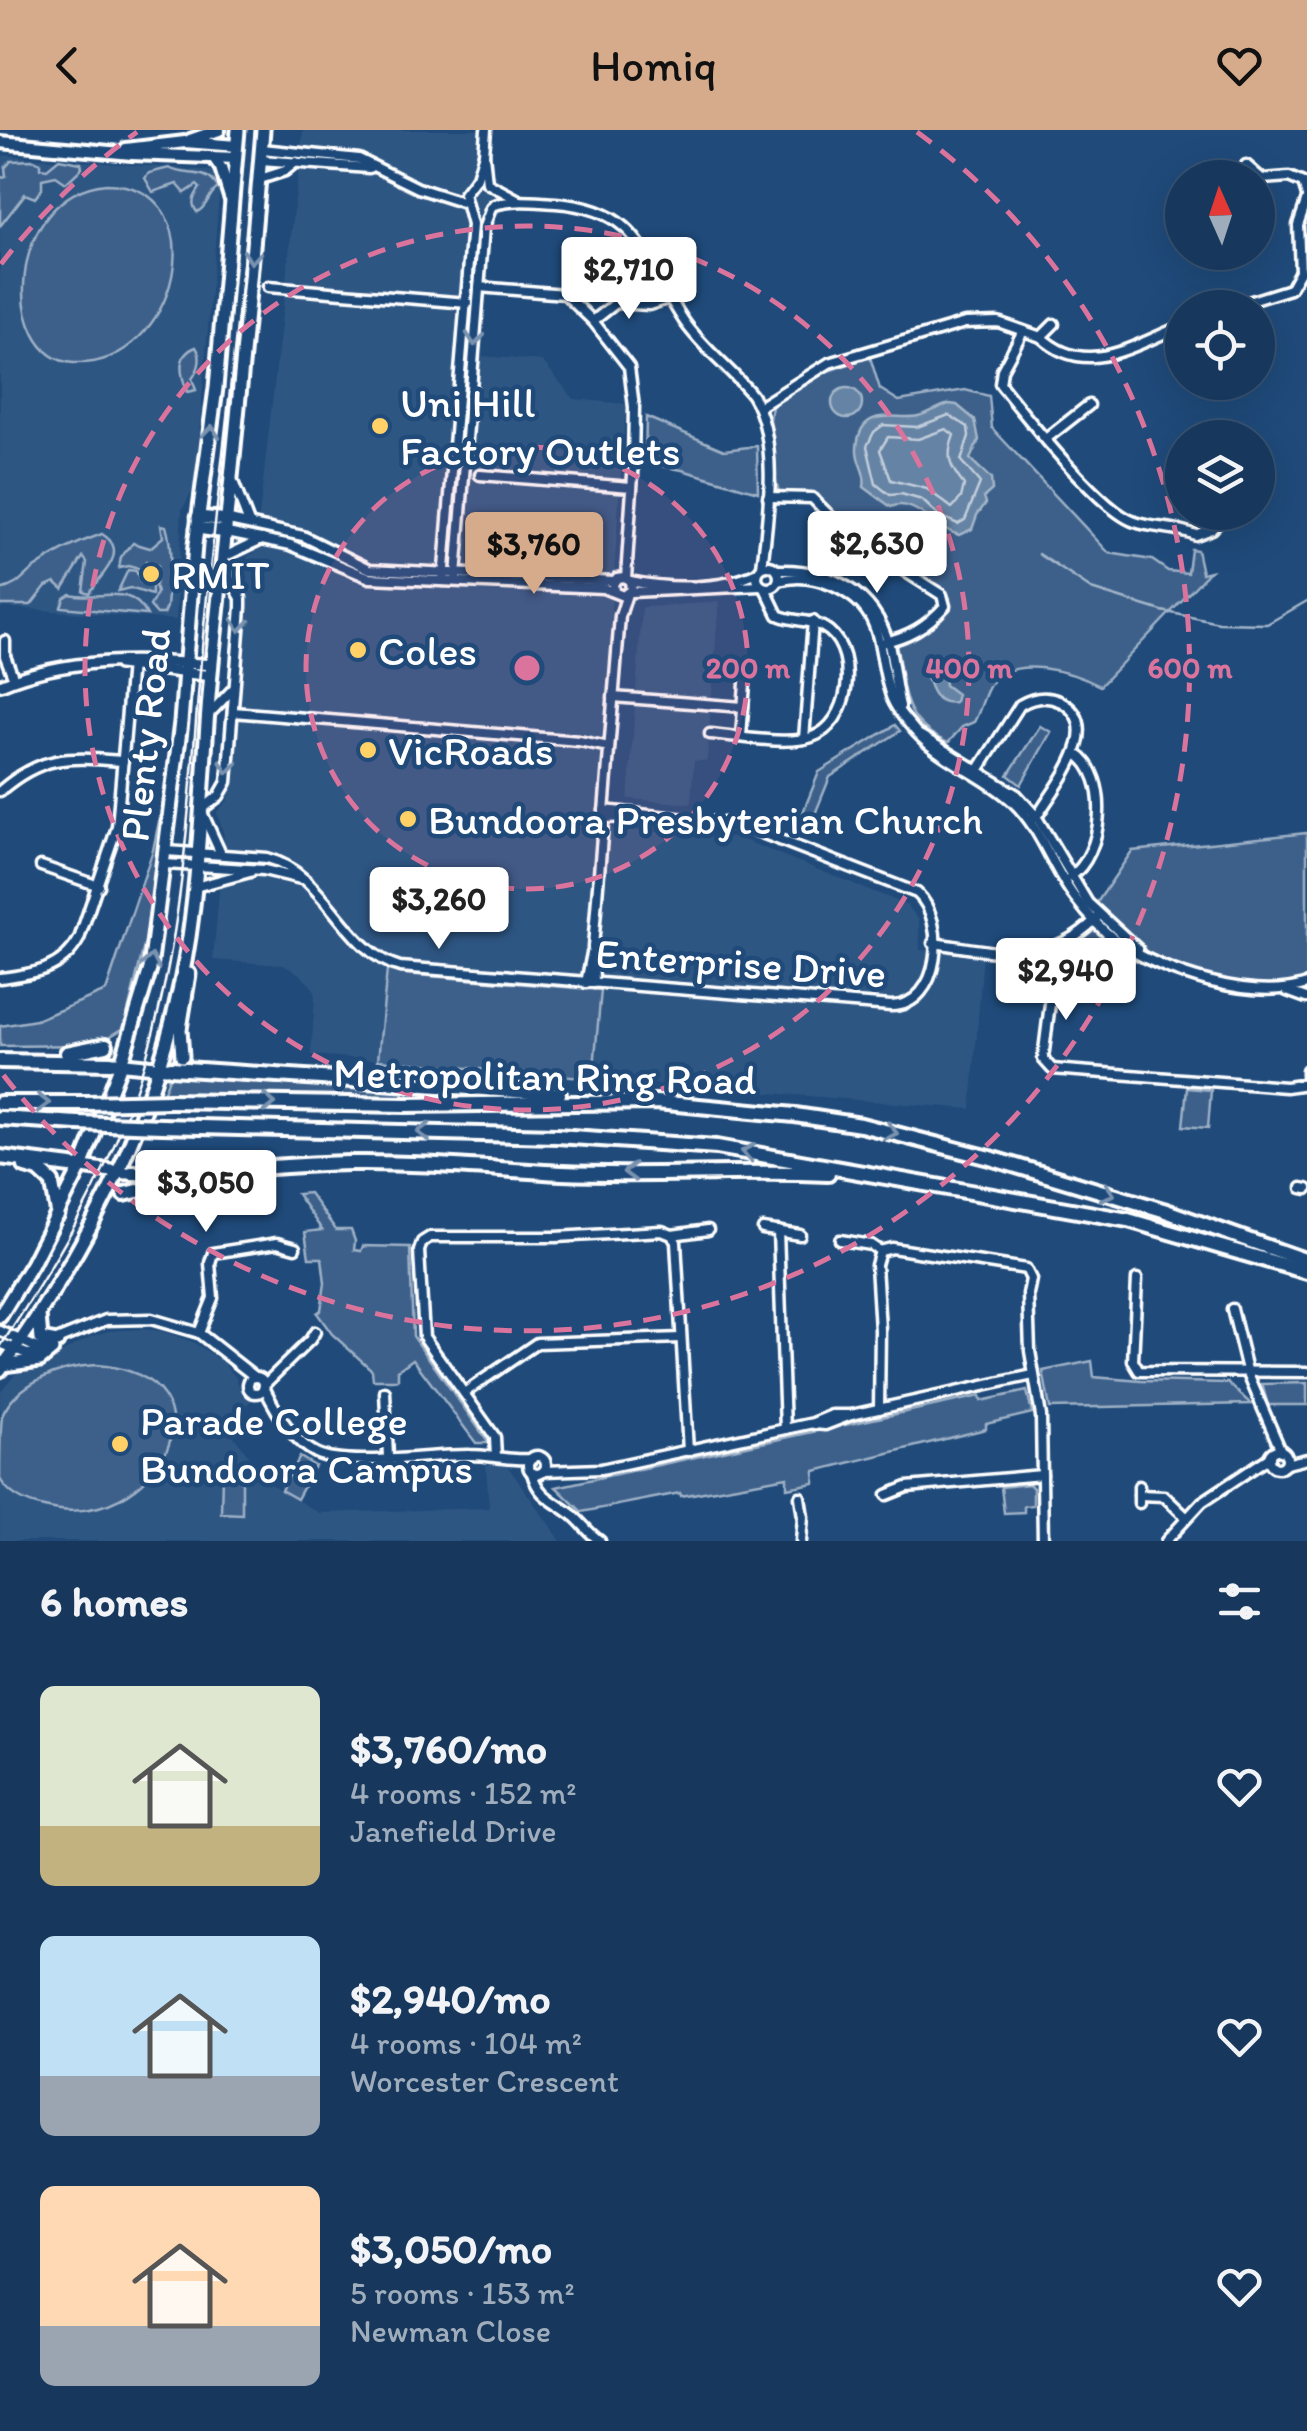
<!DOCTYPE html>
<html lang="en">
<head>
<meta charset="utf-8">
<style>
	:root { --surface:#17385c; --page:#244365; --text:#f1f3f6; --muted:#9eacbb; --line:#365272; --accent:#d6ab8b }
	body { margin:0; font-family:Itim,sans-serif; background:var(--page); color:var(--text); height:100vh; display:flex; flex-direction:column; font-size:38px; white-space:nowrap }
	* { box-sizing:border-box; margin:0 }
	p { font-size:32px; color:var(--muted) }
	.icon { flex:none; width:55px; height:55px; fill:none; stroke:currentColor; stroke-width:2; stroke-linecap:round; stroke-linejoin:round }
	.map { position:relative; height:1411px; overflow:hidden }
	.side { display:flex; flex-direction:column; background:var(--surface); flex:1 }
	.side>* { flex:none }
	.needle { width:65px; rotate:357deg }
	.tools { position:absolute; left:1165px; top:30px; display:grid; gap:20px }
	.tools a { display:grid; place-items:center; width:110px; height:110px; border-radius:50%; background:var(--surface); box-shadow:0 10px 40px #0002,0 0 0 2px var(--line); font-size:50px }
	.price { position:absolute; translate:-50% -85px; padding:0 22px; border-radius:10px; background:#fff; color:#222; font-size:32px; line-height:65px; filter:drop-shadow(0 2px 5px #0008) }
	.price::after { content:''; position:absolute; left:50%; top:60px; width:30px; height:22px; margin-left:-15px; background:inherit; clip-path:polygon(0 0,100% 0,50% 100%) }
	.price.selected { background:var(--accent); color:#111 }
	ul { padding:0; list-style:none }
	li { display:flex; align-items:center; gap:30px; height:250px; padding:0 40px }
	li span { display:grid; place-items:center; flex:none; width:280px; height:200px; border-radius:15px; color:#555 }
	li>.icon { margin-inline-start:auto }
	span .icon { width:120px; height:120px; fill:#fffc; stroke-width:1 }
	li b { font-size:42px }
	h2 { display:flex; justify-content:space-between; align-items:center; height:120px; padding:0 40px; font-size:42px }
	header { display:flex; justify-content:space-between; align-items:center; height:130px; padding:0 40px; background:var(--accent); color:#111; font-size:45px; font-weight:600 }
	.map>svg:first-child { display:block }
	.built { fill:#2e5683 }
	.green { fill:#3c618b; stroke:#9eb0c5; stroke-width:2.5 }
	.water { fill:#6583a4; stroke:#a3b5c8; stroke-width:2.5 }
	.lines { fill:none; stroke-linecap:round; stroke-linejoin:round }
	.shore { stroke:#c1cddb; stroke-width:2.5 }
	.stream { stroke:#a3b5c8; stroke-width:2.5 }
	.minor-casing { stroke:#fff; stroke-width:15 }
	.tertiary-casing { stroke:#fff; stroke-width:16 }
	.secondary-casing { stroke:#fff; stroke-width:18 }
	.trunk-casing { stroke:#fff; stroke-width:19 }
	.motorway-casing { stroke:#fff; stroke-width:20 }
	.minor { stroke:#1f4a7a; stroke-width:8 }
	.tertiary { stroke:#1f4a7a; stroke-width:9 }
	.secondary { stroke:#1f4a7a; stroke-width:10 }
	.trunk { stroke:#1f4a7a; stroke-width:11 }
	.motorway { stroke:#1f4a7a; stroke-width:12 }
	.tram { stroke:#fff; stroke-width:2.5 }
	.motorway-bridge-casing { stroke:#fff; stroke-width:20; stroke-linecap:butt }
	.motorway-bridge { stroke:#1f4a7a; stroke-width:12 }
	.oneway { stroke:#7992af }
	.ring { fill:none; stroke:#da749d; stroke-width:5; stroke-dasharray:18 12 }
	.poi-dot { fill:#ffd166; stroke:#1f4a7a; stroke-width:4 }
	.labels { text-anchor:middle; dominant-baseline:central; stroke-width:9; stroke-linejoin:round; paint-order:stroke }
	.poi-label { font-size:42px; fill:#fff; stroke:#1f4a7a; text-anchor:start }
	.street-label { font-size:42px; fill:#fff; stroke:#1f4a7a }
	.centre { fill:#da749d; stroke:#1f4a7a; stroke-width:5 }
	.ring-label { font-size:30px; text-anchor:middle; font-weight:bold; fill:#da749d; stroke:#1f4a7a; stroke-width:9; stroke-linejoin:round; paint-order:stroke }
</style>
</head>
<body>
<header><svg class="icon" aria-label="back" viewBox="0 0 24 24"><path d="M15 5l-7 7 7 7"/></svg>Homiq<svg class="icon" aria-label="heart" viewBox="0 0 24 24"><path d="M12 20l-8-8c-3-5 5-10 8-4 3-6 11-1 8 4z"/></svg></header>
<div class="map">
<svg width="1307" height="1411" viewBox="0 0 1307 1411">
	<rect width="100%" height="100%" fill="#1f4a7a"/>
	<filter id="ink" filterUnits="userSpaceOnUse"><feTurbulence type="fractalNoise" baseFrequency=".01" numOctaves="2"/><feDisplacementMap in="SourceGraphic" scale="20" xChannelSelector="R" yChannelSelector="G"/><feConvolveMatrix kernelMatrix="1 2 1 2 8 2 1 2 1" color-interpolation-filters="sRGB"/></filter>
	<g filter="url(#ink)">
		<g class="built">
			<path d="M303,0H494L491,40L506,56L504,80L493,90L482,226L542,231L574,269L626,274L613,456L611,480L614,484L597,698L736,707L907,775L919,790L920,820L983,824L971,979L593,949L600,860L405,844L388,840L378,930L311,925L315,866L313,858L300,844L283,835L213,830L224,706L217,682L228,670L239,573L241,438L249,425L255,423Z"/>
			<path d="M0,25L213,41L220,53L196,341L193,359L182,380L176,490L0,477Z"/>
			<path d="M719,472L707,631H694L691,674L628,669L642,477Z"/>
			<path d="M142,1199L161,1201L193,1212L224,1233L236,1248L243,1266L252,1270L224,1294L272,1355L319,1383L489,1378L486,1335L506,1334L561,1411H0V1262L20,1238L42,1233L90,1207L109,1201Z"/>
		</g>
		<g class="green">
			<path d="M59,29L81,33L82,38L66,53L56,46L42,49V59L35,68L25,64L0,96V48L6,46L5,38L11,31L34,30L40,33V38L47,39Z"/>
			<path d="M169,38C187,48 207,37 218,58C208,64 208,77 197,82C190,73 194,67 200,58L197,55L185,63L177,54L153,62L145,48L149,43Z"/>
			<path d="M106,54C221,55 178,238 74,233C0,228 6,64 106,54Z"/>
			<path d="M196,217C203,228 199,239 192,249L196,260L187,262C181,245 175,225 196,217Z"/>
			<path d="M870,227L880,259L899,271L965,260L989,266L992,298L1109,423L1152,430L1168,441L1188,443L1191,419L1197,420L1202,443L1210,441L1100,556C1073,542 1012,523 990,555C983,566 981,580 974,592L962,597L948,613C899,590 906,561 896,514C919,502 942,495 950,468C938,454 926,450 911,441C876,419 840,399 818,364L779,363C772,334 766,306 772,276L816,245Z"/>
			<path d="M646,287L724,320L757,316L758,362L682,340L645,333Z"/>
			<path d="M161,395L166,396C174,422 169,451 167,477L164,484H157L150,476L157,463L155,456L157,436L146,432L143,440L128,436L119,438L121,427L133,413L150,418L163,407Z"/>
			<path d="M102,404C131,422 100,445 89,463L83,461L87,432L83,427L63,459L55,452L46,456L31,475H0V460C18,456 21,448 34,438C55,423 79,412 102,404Z"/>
			<path d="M128,440L136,441L141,452L152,456V465L130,458L118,461Z"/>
			<path d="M70,464C101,471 130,452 147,485L61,477L64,468Z"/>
			<path d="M895,595L900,601L830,647L807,704L796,700L819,642Z"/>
			<path d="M1040,596L1051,602L1021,655L1008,645Z"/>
			<path d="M162,677L165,678L150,791L124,898L96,915L0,916V896L36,890L106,861L153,720Z"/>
			<path d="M1307,703V852L1288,855L1236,852L1186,841L1145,822L1094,777L1132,721Z"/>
			<path d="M1092,798L1099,799L1120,816L1108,863L1095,857L1055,854L1056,822Z"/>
			<path d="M387,840L405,844L601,860L593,949L378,930Z"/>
			<path d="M171,942L409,960L408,967L163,964Z"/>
			<path d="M1187,958L1211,960L1208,998L1183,996Z"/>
			<path d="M309,1063L336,1100H351L355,1111L354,1120L361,1121L363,1116L410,1117L413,1206L489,1313H476L413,1229L398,1240V1250H373L372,1240L332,1204L317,1183L321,1180L325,1153L322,1128H309L305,1102L322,1100L297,1064Z"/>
			<path d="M1092,1231L1094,1247L1141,1251L1228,1253L1251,1274L1050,1278L1043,1241Z"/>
			<path d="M96,1235C239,1246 158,1406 44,1377C26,1373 9,1365 0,1349C0,1331 0,1302 2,1286C17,1252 62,1236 96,1235Z"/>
			<path d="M1307,1253V1275H1268L1262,1254Z"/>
			<path d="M1027,1261L1032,1283L986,1294V1299L815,1341L814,1353L787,1358V1347L681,1366L680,1363L582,1382L556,1357L980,1266L981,1271Z"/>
			<path d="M300,1327L315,1336L297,1369L281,1360Z"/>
			<path d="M222,1346L242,1347V1384L221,1383Z"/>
			<path d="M1029,1354L1033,1358V1375L1024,1376V1382L1004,1383L1001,1357Z"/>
		</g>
		<g class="water">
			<circle cx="847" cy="273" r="15"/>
			<path d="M949,274L957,275L975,290L979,310L970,329L991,349L992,360L984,367L986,373L977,385L972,399L959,405C935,399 914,367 891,377L864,357C867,342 856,333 857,318C860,273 897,291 918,286C929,283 939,277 949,274Z"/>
			<path d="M937,530H943L945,555L957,564L955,572C936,576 930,559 926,543Z"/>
		</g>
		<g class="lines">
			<g class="shore">
				<path d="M949,285L968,297L969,306L961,331L980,353L965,390L958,394L939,386L922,370L901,364L890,365L876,354L867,316L874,302L883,295L917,297Z"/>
				<path d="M946,299L954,305C945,328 950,337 964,355L961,368L952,378L927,359L891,350L880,320L888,307L918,309Z"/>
			</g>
			<path class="stream" d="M1039,424L1091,459L1162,481L1219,493L1267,494L1307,471"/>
			<g class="minor-casing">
				<g id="minor">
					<path d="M486,0L484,24L487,53L517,69"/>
					<path d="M262,19L359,29L418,58L465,73"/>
					<path d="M261,30L369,38"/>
					<path d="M1246,35L1262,49L1289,47L1303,53L1307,66"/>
					<path d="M260,49L285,41L296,32"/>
					<path d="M494,75C514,69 535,72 556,73C644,80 642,129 684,191C703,219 731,239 752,265C780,309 768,388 762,437"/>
					<path d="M1300,141L1298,95L1307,69"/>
					<path d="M268,157L468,173"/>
					<path d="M479,157L565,164L593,191L629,237L634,277L633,335"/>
					<path d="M1229,178L1290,159L1300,141"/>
					<path d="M593,191L616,173L649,175L670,168"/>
					<path d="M1054,194L1041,207C1086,249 1133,215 1182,196"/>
					<path d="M1023,201L1002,240L1000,254C1025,285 1100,381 1135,392C1154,399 1175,396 1195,405L1211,399L1227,382"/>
					<path d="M759,277L829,233L965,193L998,192L1041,207"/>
					<path d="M1047,308L1089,275"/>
					<path d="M480,345L631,357"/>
					<path d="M232,349L249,393"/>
					<path d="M768,367L812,368L852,408L942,465L945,476C926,497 908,507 881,513"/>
					<path d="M229,390L303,406L370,439L614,451"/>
					<path d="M227,402L291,415L370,448L603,458L623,466L631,460L630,451L624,447L617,448L613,454L614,461"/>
					<path d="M224,427L262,409"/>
					<circle cx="768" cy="447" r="11"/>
					<path d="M777,440C829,438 875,462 889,515C894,535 895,556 900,576"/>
					<path d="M456,446L484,97L491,78"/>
					<path d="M626,448L634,330"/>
					<path d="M443,451L472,95L464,64L477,47L484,24"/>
					<path d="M630,451C668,459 722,460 757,443"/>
					<path d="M779,451C797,445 814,448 831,455C887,479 875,517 890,563C893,575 902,586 910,595C938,631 981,642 1013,672C1041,698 1052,738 1075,768C1087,784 1101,800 1118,812C1162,843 1254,872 1307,854"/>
					<path d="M631,462L760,456"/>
					<path d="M5,511V526L14,549"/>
					<path d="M613,567L743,577"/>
					<path d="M233,582L579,611L609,617"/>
					<path d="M210,583L234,558"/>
					<path d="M710,604C738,606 786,616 812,607C850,594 859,526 829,501C813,488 795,493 778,485L765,458"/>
					<path d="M741,606L746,540"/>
					<path d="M921,606L1017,665L1036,686L1088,773L1138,819"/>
					<path d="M804,609L813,491"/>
					<path d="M977,642L1020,575C1032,568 1045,565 1059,571C1108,594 1057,654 1040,682L1033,688"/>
					<path d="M0,661C43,624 69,627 123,631"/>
					<path d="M603,688L632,687"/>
					<path d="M166,721L267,728C325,743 345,822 400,837L891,876C942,876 947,790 917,763L741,695L604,680"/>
					<path d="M221,724L201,680L219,666L227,652L241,477V468L223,437"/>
					<path d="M165,734L264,740L301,749"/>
					<path d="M41,736L99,756"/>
					<path d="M1070,747C1104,725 1111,646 1076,624"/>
					<path d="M195,757L250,742"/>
					<path d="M933,813C996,821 1045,839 1096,789"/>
					<path d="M1049,820L1053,850L1043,929L1052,939L1286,957L1307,954"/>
					<path d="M1042,822L1048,855"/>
					<path d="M0,848C33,844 62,840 79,809L117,697L131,534"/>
					<path d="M586,853L592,823"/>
					<path d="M594,853L593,817L620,486L627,464"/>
					<path d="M1287,861L1306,868"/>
					<path d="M1307,940V946"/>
					<path d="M1302,1058L1307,1059"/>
					<path d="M763,1099L800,1105"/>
					<path d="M778,1101L785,1299"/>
					<path d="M672,1105L708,1100"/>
					<path d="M840,1110L871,1115L880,1121"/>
					<path d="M1137,1149L1133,1231L1139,1241L1307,1242"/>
					<path d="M1232,1179L1248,1244L1281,1321"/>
					<path d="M0,1201L37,1218L106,1190L151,1189L199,1203L255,1247"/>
					<path d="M199,1203L213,1168L210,1133L213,1123L277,1113L295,1118"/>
					<path d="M0,1213L27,1224L46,1222"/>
					<circle cx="256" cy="1255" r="8"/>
					<path d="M264,1255L310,1210L315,1202"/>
					<path d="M264,1257C275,1280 292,1311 316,1323C346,1338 433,1324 470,1325C491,1325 511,1331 532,1329"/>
					<path d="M385,1262L388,1327"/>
					<path d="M464,1263L537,1213L681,1208"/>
					<path d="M879,1279L880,1200L876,1135L880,1121L892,1118L1026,1139L1031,1149L1028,1164L1030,1221L1041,1286L1043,1411"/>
					<path d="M814,1294L825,1295L851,1285L1033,1245"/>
					<circle cx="1278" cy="1329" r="9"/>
					<circle cx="537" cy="1335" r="9"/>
					<path d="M496,1327L495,1307L424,1207L419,1121L422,1112L430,1107H556L662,1101L672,1105L676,1112L688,1321"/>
					<path d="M1286,1334L1307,1329"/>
					<path d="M544,1341L601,1339L813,1293L832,1285H851"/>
					<path d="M532,1343C538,1366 552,1370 570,1383C581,1391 588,1403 600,1411"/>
					<path d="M1139,1356V1373"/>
					<path d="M887,1365L907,1357L1042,1345"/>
					<path d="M1139,1365L1164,1366L1186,1387"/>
					<path d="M800,1367L803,1387L801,1411"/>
					<path d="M1166,1411L1202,1372L1270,1327"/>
				</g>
			</g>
			<g class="tertiary-casing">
				<g id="tertiary">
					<path d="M119,534L211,546"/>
					<path d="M0,555C68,527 140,529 212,535"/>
				</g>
			</g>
			<g class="secondary-casing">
				<g id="secondary">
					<path d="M190,10L219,0"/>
					<path d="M0,12L132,24L236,28"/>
					<path d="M126,19L185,12L237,16"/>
					<path d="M214,28L221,38L230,67"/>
				</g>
			</g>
			<g class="trunk-casing">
				<g id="trunk">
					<path d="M198,387L229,390"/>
					<path d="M197,398L227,402"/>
					<path d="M182,926L180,899L189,844"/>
					<path d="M115,933L166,938"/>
					<path d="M75,1036L126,1043"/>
					<path d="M52,1052L58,1085"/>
					<path d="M39,1185L41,1209L57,1212"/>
					<path d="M0,1186L32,1134L81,1037L121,934L150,839L181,592L195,415L216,258L238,0"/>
					<path d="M3,1235L40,1230L52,1220"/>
					<path d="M0,1240C95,1109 165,968 189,807C203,710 203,611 214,513C232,342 249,171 263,0"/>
				</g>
			</g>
			<g class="motorway-casing">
				<g id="motorway">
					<path d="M67,923L106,915"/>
					<path d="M0,931L111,933"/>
					<path d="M171,938L559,964"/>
					<path d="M171,971L406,975L656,972L795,985L861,995L990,1028L1163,1080L1307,1131"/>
					<path d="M0,973H85"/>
					<path d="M0,988L77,993"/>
					<path d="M162,996L557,1006L717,1017L1128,1090L1307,1142"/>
					<path d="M0,1027L71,1036"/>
					<path d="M25,1036L39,1040L52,1052"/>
					<path d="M131,1043C205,1046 277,1034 350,1033C422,1032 491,1039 562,1043C650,1047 739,1040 828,1044"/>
					<path d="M124,1064L180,1051"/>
				</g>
			</g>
			<use href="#minor" class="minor"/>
			<use href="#tertiary" class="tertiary"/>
			<use href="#secondary" class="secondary"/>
			<use href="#trunk" class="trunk"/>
			<use href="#motorway" class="motorway"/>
			<path class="tram" d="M0,1217C60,1126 115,1034 146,928C189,784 190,635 205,486C220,341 239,196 251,50"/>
			<g class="motorway-bridge-casing">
				<g id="motorway-bridge">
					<path d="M85,973L171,971"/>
					<path d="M77,993L162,996"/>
				</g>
			</g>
			<use href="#motorway-bridge" class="motorway-bridge"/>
		</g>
		<defs><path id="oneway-chevron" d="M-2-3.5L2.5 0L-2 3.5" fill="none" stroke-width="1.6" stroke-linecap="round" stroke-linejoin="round" transform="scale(2.5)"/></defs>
		<g class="oneway">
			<use href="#oneway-chevron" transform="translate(252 127) rotate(96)"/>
			<use href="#oneway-chevron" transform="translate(475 209) rotate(95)"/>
			<use href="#oneway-chevron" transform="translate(211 302) rotate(-83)"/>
			<use href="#oneway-chevron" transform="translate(240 495) rotate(95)"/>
			<use href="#oneway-chevron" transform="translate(228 637) rotate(95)"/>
			<use href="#oneway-chevron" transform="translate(151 831) rotate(-80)"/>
			<use href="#oneway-chevron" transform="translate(43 973) rotate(1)"/>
			<use href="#oneway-chevron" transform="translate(269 973) rotate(2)"/>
			<use href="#oneway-chevron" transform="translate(424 1002) rotate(-179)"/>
			<use href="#oneway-chevron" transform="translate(891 1002) rotate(14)"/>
			<use href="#oneway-chevron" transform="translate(748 1022) rotate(-170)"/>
			<use href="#oneway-chevron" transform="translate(630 1042) rotate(179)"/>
			<use href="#oneway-chevron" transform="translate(1108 1063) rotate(17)"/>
		</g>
	</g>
	<circle cx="527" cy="538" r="221" fill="#da749d" fill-opacity=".12"/>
	<g class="ring">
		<circle cx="527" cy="538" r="221"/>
		<circle cx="527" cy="538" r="442"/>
		<path d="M1 134A663 663 0 0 1 137 2M917 2A663 663 0 1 1 1 942"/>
	</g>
	<g class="poi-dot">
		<circle cx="380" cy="296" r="10"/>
		<circle cx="151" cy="444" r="10"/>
		<circle cx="358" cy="520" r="10"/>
		<circle cx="368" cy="620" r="10"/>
		<circle cx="408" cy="689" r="10"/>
		<circle cx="120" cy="1314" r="10"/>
	</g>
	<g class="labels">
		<g class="poi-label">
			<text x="400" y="272">Uni Hill<tspan x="400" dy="48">Factory Outlets</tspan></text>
			<text x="171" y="444">RMIT</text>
			<text x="378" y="520">Coles</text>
			<text x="388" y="620">VicRoads</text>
			<text x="428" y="689">Bundoora Presbyterian Church</text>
			<text x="140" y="1290">Parade College<tspan x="140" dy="48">Bundoora Campus</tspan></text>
		</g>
		<g class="street-label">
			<text transform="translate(145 605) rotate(-84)">Plenty Road</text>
			<text transform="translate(741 833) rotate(4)">Enterprise Drive</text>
			<text transform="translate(545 946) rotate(1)">Metropolitan Ring Road</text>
		</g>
	</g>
	<circle cx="527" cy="538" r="15" class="centre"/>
	<g class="ring-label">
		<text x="748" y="548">200 m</text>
		<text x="969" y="548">400 m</text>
		<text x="1190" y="548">600 m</text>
	</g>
</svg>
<div class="tools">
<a><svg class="needle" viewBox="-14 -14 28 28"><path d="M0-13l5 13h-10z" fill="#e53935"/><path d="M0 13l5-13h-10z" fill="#9eacbb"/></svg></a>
<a><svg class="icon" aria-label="locate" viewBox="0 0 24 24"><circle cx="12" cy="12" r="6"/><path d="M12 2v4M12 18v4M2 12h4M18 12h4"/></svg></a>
<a><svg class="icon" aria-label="layers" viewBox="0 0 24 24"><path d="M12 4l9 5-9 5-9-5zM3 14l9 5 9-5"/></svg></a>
</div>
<b class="price" style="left:629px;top:192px">$2,710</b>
<b class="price" style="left:877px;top:466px">$2,630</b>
<b class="price selected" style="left:534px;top:467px">$3,760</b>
<b class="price" style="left:439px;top:822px">$3,260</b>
<b class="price" style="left:1066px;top:893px">$2,940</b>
<b class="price" style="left:206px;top:1105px">$3,050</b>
</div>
<section class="side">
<h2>6 homes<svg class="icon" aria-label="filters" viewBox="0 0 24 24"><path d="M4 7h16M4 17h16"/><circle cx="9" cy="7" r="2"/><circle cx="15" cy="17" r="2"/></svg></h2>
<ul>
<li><span style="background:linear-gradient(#dfe7d0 70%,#c2b280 0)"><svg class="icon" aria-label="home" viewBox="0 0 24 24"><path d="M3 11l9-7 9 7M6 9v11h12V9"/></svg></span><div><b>$3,760/mo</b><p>4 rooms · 152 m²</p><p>Janefield Drive</p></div><svg class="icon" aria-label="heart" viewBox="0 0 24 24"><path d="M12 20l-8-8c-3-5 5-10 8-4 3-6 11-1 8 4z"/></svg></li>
<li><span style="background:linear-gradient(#bfe0f5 70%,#9aa5b1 0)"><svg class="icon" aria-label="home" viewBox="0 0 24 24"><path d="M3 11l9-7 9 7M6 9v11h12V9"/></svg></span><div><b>$2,940/mo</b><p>4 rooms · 104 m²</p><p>Worcester Crescent</p></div><svg class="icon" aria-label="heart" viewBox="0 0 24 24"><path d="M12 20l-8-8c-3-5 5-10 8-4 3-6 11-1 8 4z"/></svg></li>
<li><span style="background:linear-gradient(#ffd9b3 70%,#9aa5b1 0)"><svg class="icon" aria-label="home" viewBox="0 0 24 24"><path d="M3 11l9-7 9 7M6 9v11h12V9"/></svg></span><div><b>$3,050/mo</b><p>5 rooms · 153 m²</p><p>Newman Close</p></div><svg class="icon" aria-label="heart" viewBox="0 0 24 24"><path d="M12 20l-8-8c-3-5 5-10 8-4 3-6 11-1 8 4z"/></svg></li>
</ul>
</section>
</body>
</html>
